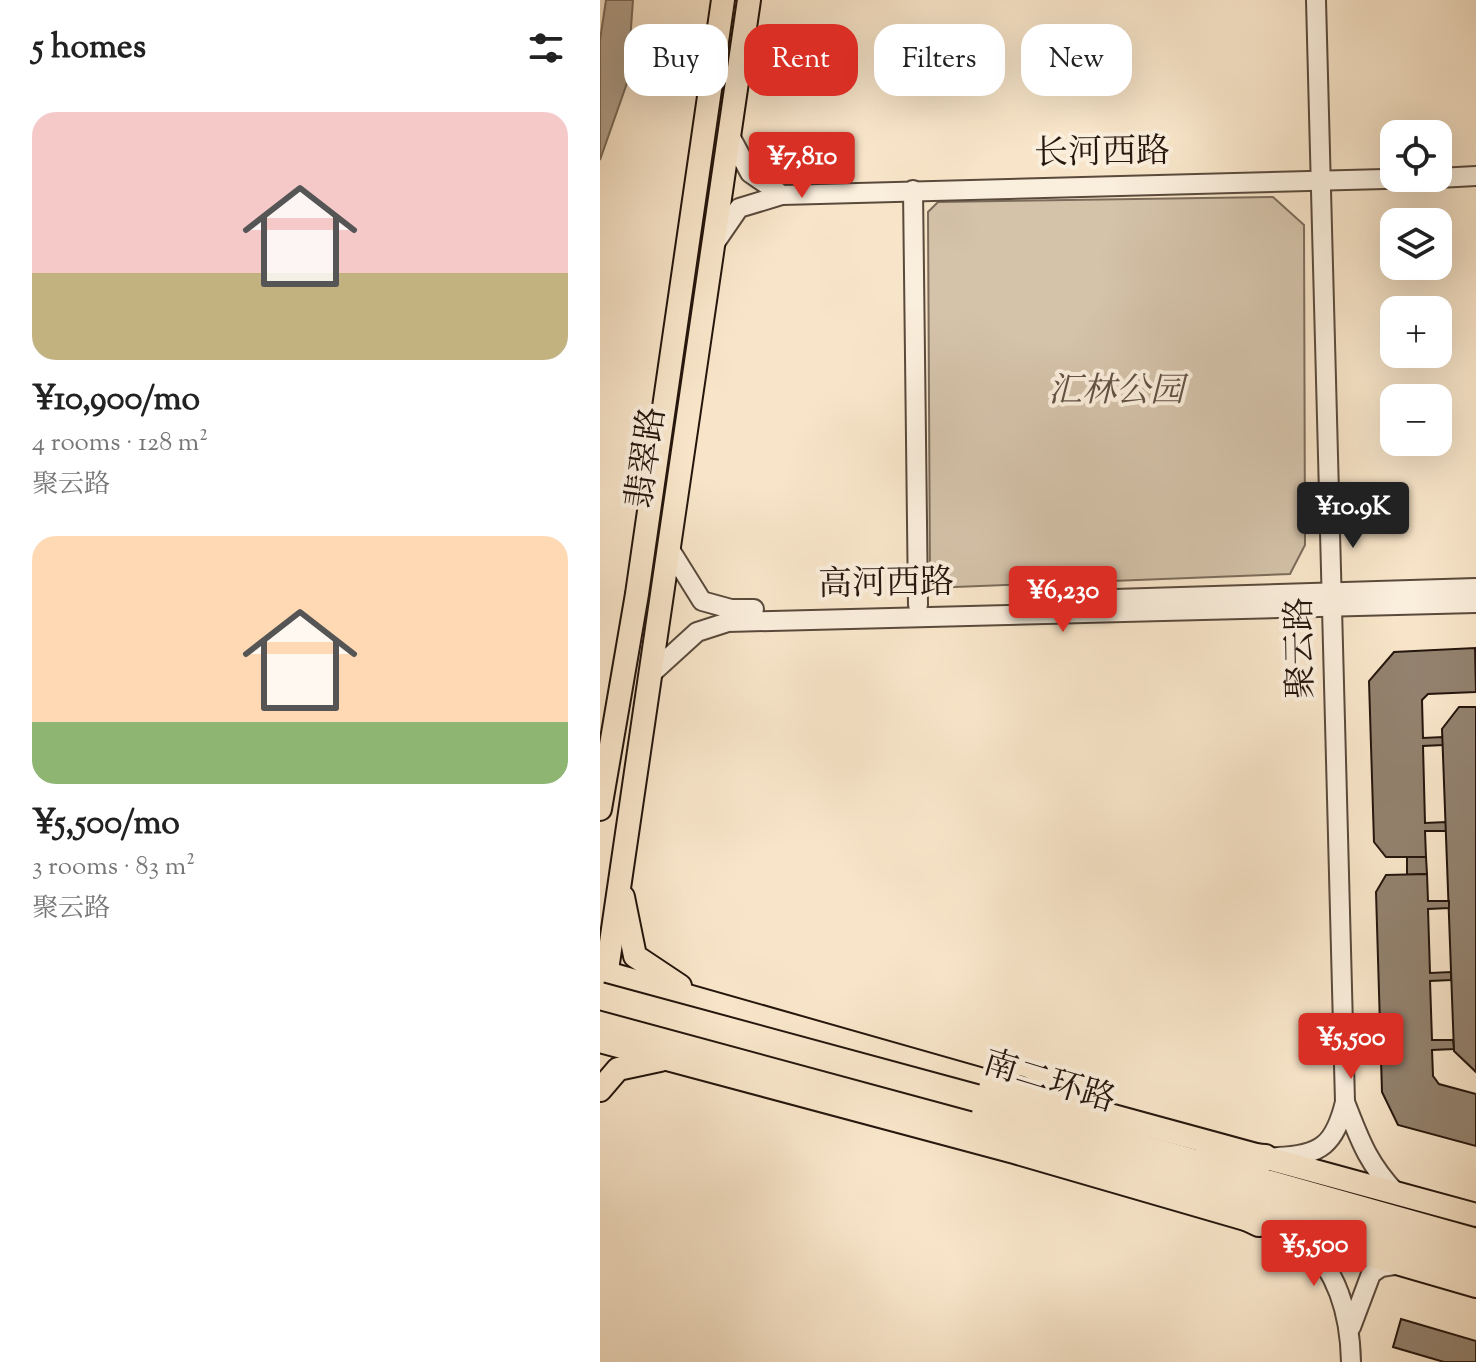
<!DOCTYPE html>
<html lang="en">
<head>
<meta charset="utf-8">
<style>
	:root { --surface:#fff; --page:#f2f2f2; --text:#222; --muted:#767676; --accent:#d93025 }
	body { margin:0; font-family:"Sorts Mill Goudy","Noto Serif SC",serif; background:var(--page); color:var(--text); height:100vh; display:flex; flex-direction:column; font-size:30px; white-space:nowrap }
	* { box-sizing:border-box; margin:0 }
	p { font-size:26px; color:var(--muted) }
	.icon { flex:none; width:44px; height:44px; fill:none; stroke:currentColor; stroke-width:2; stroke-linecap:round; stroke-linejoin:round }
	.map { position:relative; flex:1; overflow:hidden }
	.side { display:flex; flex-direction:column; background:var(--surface); width:600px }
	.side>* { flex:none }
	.top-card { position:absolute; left:24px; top:24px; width:732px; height:72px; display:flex; gap:16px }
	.tools { position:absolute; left:780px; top:120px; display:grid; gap:16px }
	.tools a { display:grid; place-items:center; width:72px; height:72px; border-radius:16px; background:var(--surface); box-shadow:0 8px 32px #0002; font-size:40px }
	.price { position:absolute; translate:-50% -68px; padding:0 18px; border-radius:8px; background:var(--accent); color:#fff; font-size:26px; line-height:52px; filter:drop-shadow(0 2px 4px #0008) }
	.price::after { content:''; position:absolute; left:50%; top:48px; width:24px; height:18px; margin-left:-12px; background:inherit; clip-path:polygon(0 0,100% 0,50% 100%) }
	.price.selected { background:#222; color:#fff }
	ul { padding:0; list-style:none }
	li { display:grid; align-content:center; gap:16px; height:424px; padding:0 32px }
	li span { display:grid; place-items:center; height:248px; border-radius:24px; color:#555 }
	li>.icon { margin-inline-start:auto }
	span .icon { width:144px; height:144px; fill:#fffc; stroke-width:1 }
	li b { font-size:34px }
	h2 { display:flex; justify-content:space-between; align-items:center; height:96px; padding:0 32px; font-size:34px }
	.tag { padding:0 28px; border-radius:24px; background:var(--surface); box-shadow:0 8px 32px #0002; font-size:28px; line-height:72px }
	.tag.selected { background:var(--accent); color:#fff }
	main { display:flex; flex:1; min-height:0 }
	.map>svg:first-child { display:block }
	.green { fill:#d4c2a9; stroke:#7c6c5b; stroke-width:2 }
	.water { fill:#b09f89; stroke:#786857; stroke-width:2 }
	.building { fill:#93826f; stroke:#25160d; stroke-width:2 }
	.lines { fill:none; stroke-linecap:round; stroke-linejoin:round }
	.minor-casing { stroke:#5a4a3c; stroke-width:22 }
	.major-casing { stroke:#25160d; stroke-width:26 }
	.highway-casing { stroke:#25160d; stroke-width:30 }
	.minor { stroke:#faeedc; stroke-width:18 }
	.major { stroke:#f8e5c9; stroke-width:22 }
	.highway { stroke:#f8e5c9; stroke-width:26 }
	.highway-bridge-casing { stroke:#25160d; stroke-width:30; stroke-linecap:butt }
	.highway-bridge { stroke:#f8e5c9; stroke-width:26 }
	.labels { text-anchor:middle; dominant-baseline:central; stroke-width:8; stroke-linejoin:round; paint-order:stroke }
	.street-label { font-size:34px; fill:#25160d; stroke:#faeedc }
	.park-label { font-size:34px; font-style:italic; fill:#625244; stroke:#faeedc }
</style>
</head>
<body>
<main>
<section class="side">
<h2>5 homes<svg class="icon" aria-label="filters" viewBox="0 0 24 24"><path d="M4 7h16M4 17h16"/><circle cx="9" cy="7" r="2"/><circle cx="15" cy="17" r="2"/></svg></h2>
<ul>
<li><span style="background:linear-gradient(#f6c9c9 65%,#c2b280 0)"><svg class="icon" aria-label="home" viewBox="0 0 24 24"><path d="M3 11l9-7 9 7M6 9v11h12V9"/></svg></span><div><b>¥10,900/mo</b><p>4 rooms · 128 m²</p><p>聚云路</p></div></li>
<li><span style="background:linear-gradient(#ffd9b3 75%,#8fb573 0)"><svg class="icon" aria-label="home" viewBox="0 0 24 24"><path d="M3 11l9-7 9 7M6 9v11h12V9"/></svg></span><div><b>¥5,500/mo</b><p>3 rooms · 83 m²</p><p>聚云路</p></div></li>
</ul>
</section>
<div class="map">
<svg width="876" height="1362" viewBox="0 0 876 1362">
	<rect width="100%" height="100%" fill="#f8e5c9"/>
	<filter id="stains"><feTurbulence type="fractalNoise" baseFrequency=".0025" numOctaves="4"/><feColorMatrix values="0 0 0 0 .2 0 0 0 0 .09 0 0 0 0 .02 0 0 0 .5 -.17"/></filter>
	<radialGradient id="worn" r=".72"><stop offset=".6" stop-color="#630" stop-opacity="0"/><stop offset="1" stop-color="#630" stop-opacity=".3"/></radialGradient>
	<path class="green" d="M673,197L704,225L705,545L690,574L330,588L328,212L338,202Z"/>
	<path class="water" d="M6,0H33L27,83L0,160V40Z"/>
	<g class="building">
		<path d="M875,648L876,692L828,694L822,700L823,738L843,737V745L823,746L825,823L846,822V831H825L826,857H786L774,842L769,681L794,652Z"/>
		<path d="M859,707H876V1072L854,1051L842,729Z"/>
		<path d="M807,857H826L827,874L807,875Z"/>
		<path d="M827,874L828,901H849V908L828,909L830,973L851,972V980L830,981L832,1040H853L854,1049L832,1050L833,1076L839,1084L876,1094V1146L798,1125L782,1092L776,892L786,875Z"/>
		<path d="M801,1319L876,1341V1362H844L793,1347Z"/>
	</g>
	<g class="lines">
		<g class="minor-casing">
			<g id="minor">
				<path d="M716,0L745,1102"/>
				<path d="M838,178L876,176"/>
				<path d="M313,190L318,605"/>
				<path d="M182,195L823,178"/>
				<path d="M115,243L139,208L182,195L150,173L129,134"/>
				<path d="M69,548L102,601L131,609H154"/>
				<path d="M447,601L876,588"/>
				<path d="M52,673L97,632L128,622L876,603"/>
				<path d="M677,1157C722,1156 735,1143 745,1102C760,1140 767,1162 796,1193"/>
				<path d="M701,1235C737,1271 750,1312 751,1362"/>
				<path d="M751,1327L771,1274L781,1267L801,1264"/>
			</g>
		</g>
		<g class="major-casing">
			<g id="major">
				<path d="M0,809L37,594L123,0"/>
				<path d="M23,897L35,956L80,986"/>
				<path d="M0,971L418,1090L876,1215"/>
				<path d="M1,1011L149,0"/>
				<path d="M0,1041L414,1152L876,1286"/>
				<path d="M0,1090L18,1069L60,1060"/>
			</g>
		</g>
		<g class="highway-casing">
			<g id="highway">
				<path d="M0,1022L684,1207L876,1263"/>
				<path d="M418,1090L459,1110"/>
				<path d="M376,1098L531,1145L876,1242"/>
				<path d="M609,1154L665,1158"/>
				<path d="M611,1200L659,1223"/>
			</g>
		</g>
		<use href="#minor" class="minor"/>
		<use href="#major" class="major"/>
		<use href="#highway" class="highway"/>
		<g class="highway-bridge-casing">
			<path id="highway-bridge" d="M0,996L376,1098"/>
		</g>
		<use href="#highway-bridge" class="highway-bridge"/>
	</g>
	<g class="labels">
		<g class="street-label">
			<text transform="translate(502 154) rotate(-1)">长河西路</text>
			<text transform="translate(48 458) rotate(-82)">翡翠路</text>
			<text transform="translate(286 585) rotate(-1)">高河西路</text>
			<text transform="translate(702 648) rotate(-91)">聚云路</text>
			<text transform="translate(449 1083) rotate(17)">南二环路</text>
		</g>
		<g class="park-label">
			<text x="516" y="392">汇林公园</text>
		</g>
	</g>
	<rect width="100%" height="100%" filter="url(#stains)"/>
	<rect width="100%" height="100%" fill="url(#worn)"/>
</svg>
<div class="tools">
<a><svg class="icon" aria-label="locate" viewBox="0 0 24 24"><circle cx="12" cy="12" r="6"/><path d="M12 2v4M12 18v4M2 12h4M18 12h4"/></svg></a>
<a><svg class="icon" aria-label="layers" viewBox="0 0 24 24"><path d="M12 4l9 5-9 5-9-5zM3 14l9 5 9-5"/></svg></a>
<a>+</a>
<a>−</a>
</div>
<b class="price" style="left:202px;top:200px">¥7,810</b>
<b class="price selected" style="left:753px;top:550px">¥10.9K</b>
<b class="price" style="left:463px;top:634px">¥6,230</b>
<b class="price" style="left:751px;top:1081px">¥5,500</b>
<b class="price" style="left:714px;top:1288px">¥5,500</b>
<div class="top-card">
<a class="tag">Buy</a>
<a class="tag selected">Rent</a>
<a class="tag">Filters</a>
<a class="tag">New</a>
</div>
</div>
</main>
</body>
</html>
